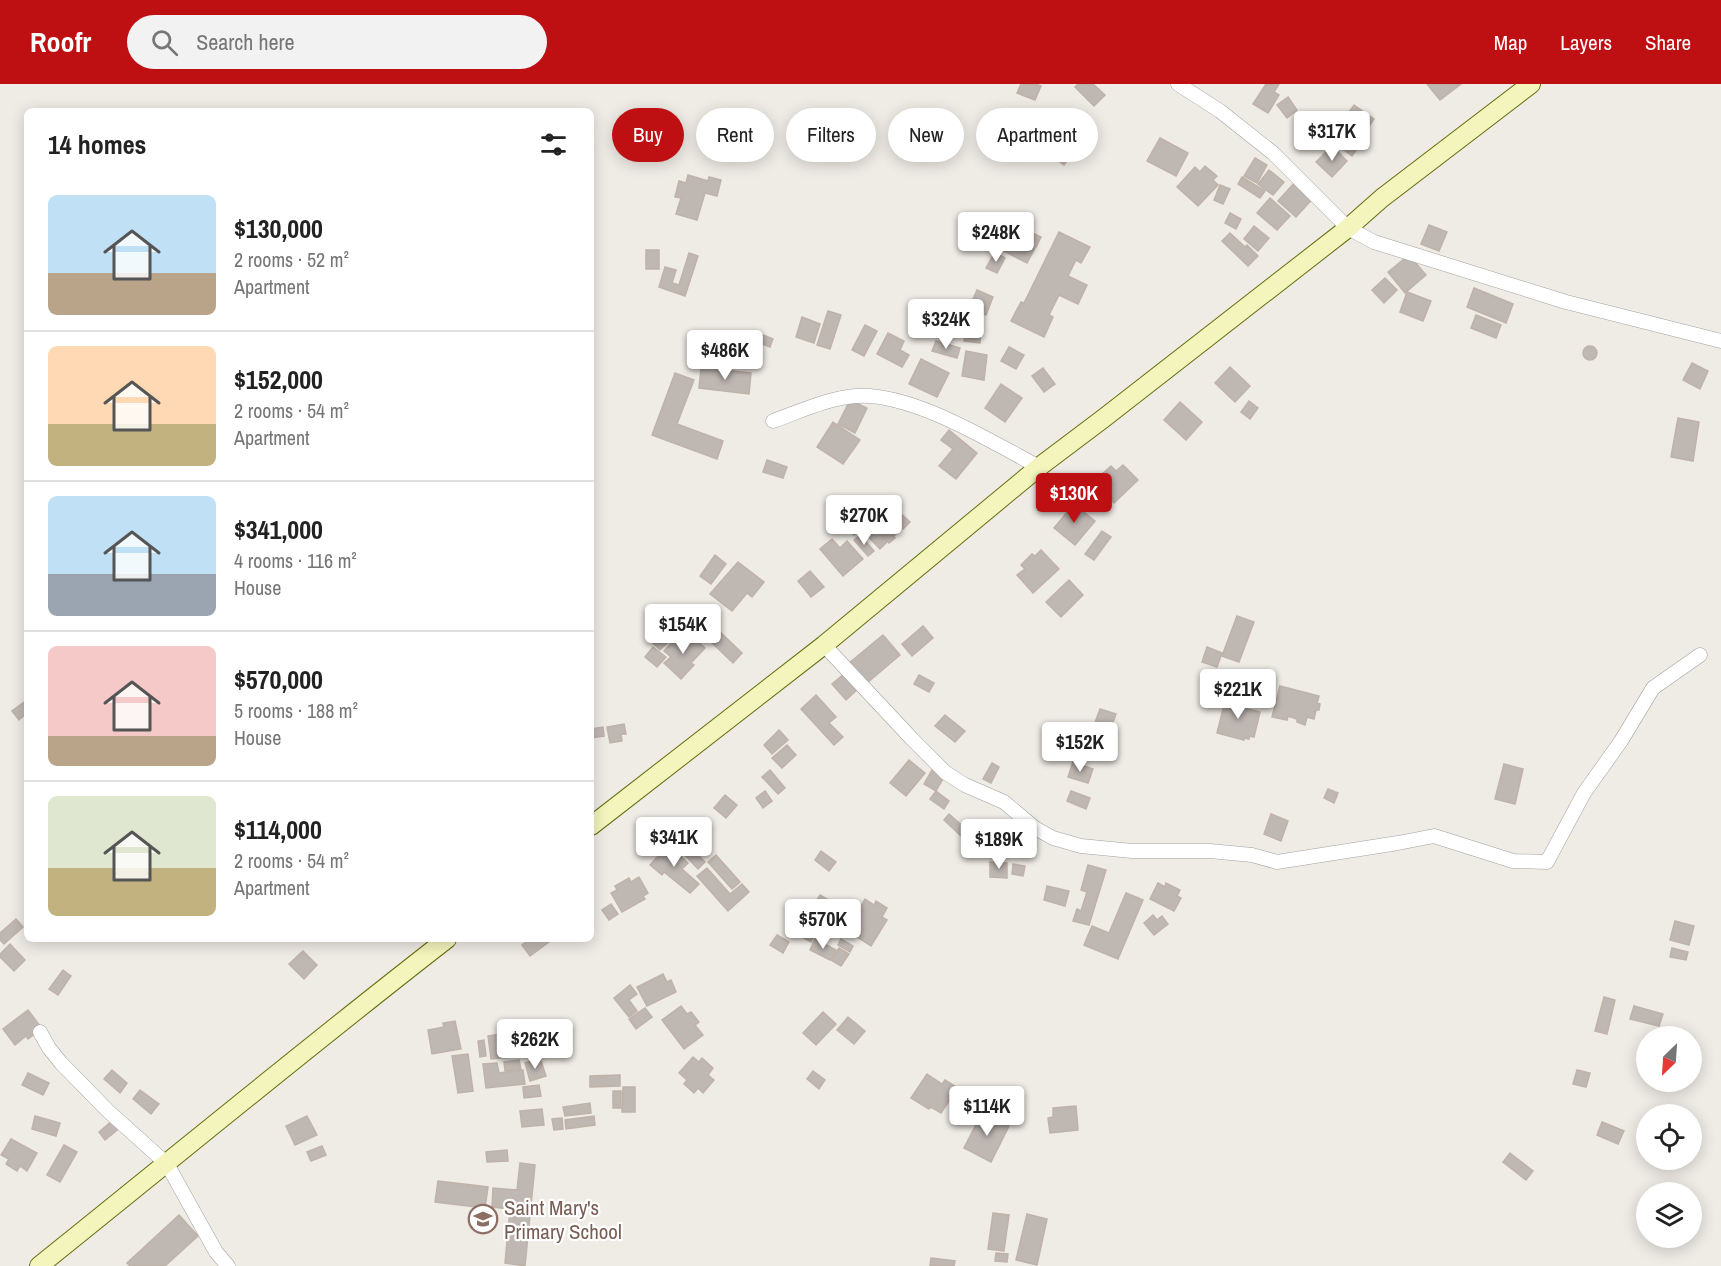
<!DOCTYPE html>
<html lang="en">
<head>
<meta charset="utf-8">
<style>
	:root { --surface:#fff; --page:#f2f2f2; --text:#222; --muted:#767676; --line:#e0e0e0; --accent:#be0f13 }
	body { margin:0; font-family:"Archivo Narrow",sans-serif; background:var(--page); color:var(--text); height:100vh; display:flex; flex-direction:column; font-size:22px; white-space:nowrap }
	* { box-sizing:border-box; margin:0 }
	p { font-size:20px; color:var(--muted) }
	.icon { flex:none; width:33px; height:33px; fill:none; stroke:currentColor; stroke-width:2; stroke-linecap:round; stroke-linejoin:round }
	.map { position:relative; flex:1; overflow:hidden }
	.drawer { position:absolute; left:24px; top:24px; width:570px; height:834px; display:flex; flex-direction:column; background:var(--surface); border-radius:9px; box-shadow:0 3px 15px #0003 }
	.drawer>* { flex:none }
	.hud { position:absolute; left:612px; top:24px; width:570px; height:54px; display:flex; gap:12px }
	.needle { width:39px; rotate:205deg }
	.controls { position:absolute; left:1636px; top:942px; display:grid; gap:12px }
	.controls a { display:grid; place-items:center; width:66px; height:66px; border-radius:50%; background:var(--surface); box-shadow:0 3px 15px #0003; font-size:30px }
	.price { position:absolute; translate:-50% -51px; padding:0 14px; border-radius:6px; background:#fff; color:#222; font-size:20px; line-height:39px; filter:drop-shadow(0 2px 3px #0008) }
	.price::after { content:''; position:absolute; left:50%; top:36px; width:18px; height:14px; margin-left:-9px; background:inherit; clip-path:polygon(0 0,100% 0,50% 100%) }
	.price.on { background:var(--accent); color:#fff }
	ul { padding:0; list-style:none }
	li { display:flex; align-items:center; gap:18px; height:150px; padding:0 24px }
	li+li { border-top:2px solid var(--line) }
	li span { display:grid; place-items:center; flex:none; width:168px; height:120px; border-radius:9px; color:#555 }
	li>.icon { margin-inline-start:auto }
	span .icon { width:72px; height:72px; fill:#fffc; stroke-width:1 }
	li b { font-size:26px }
	h2 { display:flex; justify-content:space-between; align-items:center; height:72px; padding:0 24px; font-size:26px }
	.tag { padding:0 21px; border-radius:27px; background:var(--surface); box-shadow:0 3px 15px #0003; font-size:21px; line-height:54px }
	.tag.on { background:var(--accent); color:#fff }
	header { display:flex; align-items:center; gap:36px; box-sizing:border-box; height:84px; padding:0 30px; background:var(--accent); color:#fff }
	header strong { font-size:28px }
	nav { display:flex; gap:33px; margin-inline-start:auto; font-size:21px }
	.search { width:420px; height:54px; background:var(--page); display:flex; align-items:center; gap:15px; box-sizing:border-box; padding:0 21px; border-radius:33px; color:var(--muted); font-size:22px }
	.map>svg:first-child { display:block }
	.building { fill:#bfb7b2; stroke:#bfb2a9; stroke-width:1.5 }
	.lines { fill:none; stroke-linecap:round; stroke-linejoin:round }
	.street-casing { stroke:#a2a2a2; stroke-width:15 }
	.secondary-casing { stroke:#656e0d; stroke-width:20 }
	.street { stroke:#fff; stroke-width:14 }
	.secondary { stroke:#f3f5bd; stroke-width:18 }
	.labels { text-anchor:middle; dominant-baseline:central; stroke-width:4.5; stroke-linejoin:round; paint-order:stroke }
	.education-label { font-size:21px; fill:#785e54; stroke:#fff; text-anchor:start }
</style>
</head>
<body>
<header>
<strong>Roofr</strong>
<div class="search"><svg class="icon" aria-label="search" viewBox="0 0 24 24"><circle cx="10" cy="10" r="6"/><path d="M15 15l6 6"/></svg>Search here</div>
<nav><a>Map</a><a>Layers</a><a>Share</a></nav>
</header>
<div class="map">
<svg width="1721" height="1182" viewBox="0 0 1721 1182">
	<rect width="100%" height="100%" fill="#efebe5"/>
	<g class="building">
		<path d="M1021,0H1035L1041,2L1035,16L1017,9Z"/>
		<path d="M1078,0H1093L1105,11L1094,22L1075,3Z"/>
		<path d="M1266,0H1279L1274,8L1279,11L1268,29L1253,20Z"/>
		<path d="M1427,0H1461L1440,16Z"/>
		<path d="M1288,13L1297,26L1287,34L1277,21Z"/>
		<path d="M1354,21L1374,35L1362,53L1342,38Z"/>
		<path d="M935,32L954,34L952,52L933,50Z"/>
		<path d="M1345,47L1361,59L1352,72L1336,60Z"/>
		<path d="M1160,54L1188,69L1176,92L1147,77Z"/>
		<path d="M1064,59L1075,66L1064,81L1054,74Z"/>
		<path d="M1332,62L1347,77L1332,93L1316,78Z"/>
		<path d="M1255,74L1267,81L1257,99L1244,92Z"/>
		<path d="M1205,82L1217,92L1213,96L1218,101L1198,122L1177,103L1195,83L1200,88Z"/>
		<path d="M1269,86L1284,98L1273,111L1258,100Z"/>
		<path d="M688,91L708,97L709,93L721,96L717,112L705,109L697,136L676,130L681,114L675,113L679,97L686,99Z"/>
		<path d="M1242,93L1265,107L1260,114L1238,100Z"/>
		<path d="M1297,96L1315,112L1296,133L1278,117Z"/>
		<path d="M1220,101L1230,105L1223,120L1214,116Z"/>
		<path d="M1270,114L1290,132L1277,146L1257,129Z"/>
		<path d="M1230,129L1241,135L1236,145L1225,139Z"/>
		<path d="M997,132L1041,153L1036,163L992,142Z"/>
		<path d="M1429,141L1447,148L1439,167L1421,160Z"/>
		<path d="M1254,142L1269,154L1258,167L1244,155Z"/>
		<path d="M1059,148L1090,163L1081,179L1076,176L1068,192L1087,201L1078,220L1059,211L1049,231L1053,233L1044,253L1011,237L1021,218L1024,219Z"/>
		<path d="M1230,149L1245,163L1247,161L1258,172L1248,182L1222,157Z"/>
		<path d="M1006,157L1025,167L1028,160L1035,164L1027,179L1002,166Z"/>
		<rect x="646" y="166" width="13" height="19"/>
		<path d="M995,168L1005,174L997,189L986,184Z"/>
		<path d="M689,169L698,172L685,212L659,203L665,183L676,186L672,199L679,201Z"/>
		<path d="M1409,171L1426,191L1405,209L1388,188Z"/>
		<path d="M1385,194L1397,206L1384,219L1372,206Z"/>
		<path d="M1474,204L1513,220L1506,239L1467,223Z"/>
		<path d="M977,206L993,213L986,231L969,224Z"/>
		<path d="M1407,208L1431,217L1423,237L1400,228Z"/>
		<path d="M828,227L841,231L830,265L817,261Z"/>
		<path d="M1476,231L1501,241L1496,254L1471,244Z"/>
		<path d="M802,233L820,240L814,259L796,253Z"/>
		<path d="M967,236L982,238L980,259L964,257Z"/>
		<path d="M865,241L877,247L864,272L852,266Z"/>
		<path d="M888,249L904,257L900,266L909,271L902,283L877,270Z"/>
		<path d="M763,251L773,255L770,263L760,259Z"/>
		<path d="M936,257L960,264L957,274L932,267Z"/>
		<circle cx="1590" cy="269" r="7"/>
		<path d="M1009,263L1024,271L1016,285L1001,277Z"/>
		<path d="M966,267L987,271L984,296L962,292Z"/>
		<path d="M921,275L949,289L937,313L909,300Z"/>
		<path d="M1692,279L1708,287L1700,305L1683,296Z"/>
		<path d="M1230,283L1250,302L1235,318L1215,299Z"/>
		<path d="M701,284L751,289L749,310L699,304Z"/>
		<path d="M1043,284L1055,300L1044,308L1032,292Z"/>
		<path d="M675,289L694,296L677,340L723,357L717,375L652,351Z"/>
		<path d="M1001,300L1022,314L1005,338L985,324Z"/>
		<path d="M850,316L867,324L855,349L838,340Z"/>
		<path d="M1249,317L1258,324L1250,335L1241,328Z"/>
		<path d="M1180,318L1202,338L1186,356L1164,336Z"/>
		<path d="M1678,334L1699,338L1693,377L1671,373Z"/>
		<path d="M833,338L860,356L843,380L817,363Z"/>
		<path d="M949,346L977,369L956,395L939,382L953,365L941,356Z"/>
		<path d="M767,376L787,383L783,394L763,388Z"/>
		<path d="M1123,381L1138,396L1114,419L1101,405L1108,399L1101,391L1111,382L1116,387Z"/>
		<path d="M840,413L853,421L848,427L836,419Z"/>
		<path d="M1074,420L1095,437L1075,461L1054,444Z"/>
		<path d="M898,427L910,438L903,445L891,434Z"/>
		<path d="M871,430L895,454L889,459L866,436Z"/>
		<path d="M884,432L899,447L894,452L879,437Z"/>
		<path d="M863,433L887,458L880,465L856,440Z"/>
		<path d="M852,436L860,446L854,451L846,441Z"/>
		<path d="M1102,447L1111,453L1094,476L1085,470Z"/>
		<path d="M860,451L874,467L868,472L854,456Z"/>
		<path d="M832,455L840,464L847,457L863,475L843,492L820,465Z"/>
		<path d="M1041,466L1059,485L1033,509L1017,491L1025,485L1021,481L1032,470L1035,472Z"/>
		<path d="M715,471L726,480L711,500L700,492Z"/>
		<path d="M738,478L764,498L752,513L747,509L732,527L710,510Z"/>
		<path d="M810,487L824,503L811,513L798,497Z"/>
		<path d="M1069,496L1083,511L1061,533L1046,518Z"/>
		<path d="M1237,532L1254,538L1239,578L1222,572Z"/>
		<path d="M669,541L677,549L660,566L652,558Z"/>
		<path d="M923,542L933,554L912,572L902,560Z"/>
		<path d="M717,545L742,569L733,579L708,555Z"/>
		<path d="M691,551L705,564L691,579L694,581L681,595L664,579L671,573L664,567L677,553L684,559Z"/>
		<path d="M883,551L900,571L867,599L849,579Z"/>
		<path d="M653,563L666,573L657,583L645,573Z"/>
		<path d="M1207,563L1222,569L1217,583L1202,578Z"/>
		<path d="M845,589L859,604L846,616L832,600Z"/>
		<path d="M919,591L934,599L929,608L914,600Z"/>
		<path d="M1280,602L1319,612L1317,619L1320,620L1319,626H1316L1314,635L1307,633L1305,641L1297,638V635L1288,632L1287,636L1272,633Z"/>
		<path d="M816,611L836,633L829,639L843,653L834,661L801,625Z"/>
		<path d="M1226,613L1242,617L1240,623L1260,628L1254,653L1249,652V655L1244,654V656L1217,649Z"/>
		<path d="M27,616V629L19,636L12,627Z"/>
		<path d="M1100,625L1116,630L1109,649L1093,644Z"/>
		<path d="M945,631L965,647L955,658L935,642Z"/>
		<path d="M624,640L626,650H621L622,657L610,659L607,643Z"/>
		<path d="M603,643L604,652L591,654V645Z"/>
		<path d="M779,646L788,656L772,670L764,661Z"/>
		<path d="M787,661L796,671L782,684L772,674Z"/>
		<path d="M909,676L925,689L906,712L890,699Z"/>
		<path d="M1073,678L1093,685L1088,699L1068,693Z"/>
		<path d="M992,679L999,683L991,699L983,695Z"/>
		<path d="M1504,680L1523,685L1515,720L1495,715Z"/>
		<path d="M770,686L785,704L778,710L762,693Z"/>
		<path d="M932,686L944,693L936,707L924,700Z"/>
		<path d="M1328,705L1338,709L1334,719L1324,714Z"/>
		<path d="M765,707L772,717L763,724L756,714Z"/>
		<path d="M936,707L949,717L944,725L930,715Z"/>
		<path d="M1071,707L1090,714L1086,725L1067,717Z"/>
		<path d="M725,711L737,721L726,734L714,724Z"/>
		<path d="M949,730L967,746L961,752L944,736Z"/>
		<path d="M1271,730L1288,737L1281,757L1264,750Z"/>
		<path d="M674,739L691,756L687,760L705,778L698,785L664,749Z"/>
		<path d="M668,761L688,779L682,785L699,800L690,809L664,788L662,791L650,781Z"/>
		<path d="M821,767L836,778L829,787L815,776Z"/>
		<path d="M716,771L740,798L732,805L708,778Z"/>
		<path d="M990,778L1007,779V794L990,793Z"/>
		<path d="M1013,780L1025,782L1023,792L1012,790Z"/>
		<path d="M1088,781L1106,786L1089,841L1073,837L1077,825L1081,827L1087,808L1081,806Z"/>
		<path d="M707,784L730,810L742,800L749,808L728,827L697,792Z"/>
		<path d="M639,793L648,809L643,812L645,815L622,828L611,809L617,806L615,802L629,794L631,798Z"/>
		<path d="M1158,799L1165,803L1166,799L1180,806L1177,812L1181,814L1174,827L1150,815Z"/>
		<path d="M1047,802L1069,807L1065,822L1044,816Z"/>
		<path d="M1126,809L1143,816L1118,875L1084,861L1092,842L1109,849Z"/>
		<path d="M820,811L827,815L818,831L811,826Z"/>
		<path d="M865,815L874,821L876,817L887,824L882,833L887,836L871,862L854,851L856,847L845,840L858,820L861,822Z"/>
		<path d="M611,820L618,830L609,836L602,826Z"/>
		<path d="M1153,831L1157,836L1162,832L1168,840L1154,851L1144,839Z"/>
		<path d="M16,835L23,843L4,860L0,856V849Z"/>
		<path d="M1675,837L1694,842L1689,861L1670,856Z"/>
		<path d="M803,843L815,850L811,858L798,851Z"/>
		<path d="M777,851L789,858L783,869L770,861Z"/>
		<path d="M530,855H553L530,872L522,861Z"/>
		<path d="M815,855L836,866L830,876L810,866Z"/>
		<path d="M841,855L853,862L850,868L838,861Z"/>
		<path d="M10,860L25,876L14,887L0,873V870Z"/>
		<path d="M839,864L849,870L841,882L831,876Z"/>
		<path d="M1672,864L1688,868L1686,876L1670,873Z"/>
		<path d="M303,867L317,881L304,895L289,880Z"/>
		<path d="M63,886L71,892L58,911L49,905Z"/>
		<path d="M663,890L667,898L671,896L676,908L647,922L637,903Z"/>
		<path d="M630,901L637,910L629,916L637,927L629,933L614,914Z"/>
		<path d="M1604,913L1615,916L1607,950L1595,947Z"/>
		<path d="M681,922L687,930L691,928L699,938L695,941L703,951L684,965L662,936Z"/>
		<path d="M1634,922L1663,930L1659,942L1630,935Z"/>
		<path d="M645,924L652,933L636,945L629,935Z"/>
		<path d="M28,926L40,942L36,949L28,955L26,952L15,961L3,945Z"/>
		<path d="M823,928L836,940L816,961L803,949Z"/>
		<path d="M848,933L865,947L854,960L837,946Z"/>
		<path d="M455,937L461,965L432,970L428,946L444,943L443,939Z"/>
		<path d="M518,948L521,972L491,975L488,952Z"/>
		<path d="M484,956L486,972L480,973L478,957Z"/>
		<path d="M468,970L473,1007L458,1009L452,972Z"/>
		<path d="M693,973L699,978L702,974L713,984L708,991L714,996L703,1009L698,1004L694,1009L684,1000L687,996L679,989Z"/>
		<path d="M540,974L546,992L530,997L525,979Z"/>
		<path d="M519,976L521,985L505,987L504,978Z"/>
		<path d="M497,979L499,989L523,986L525,1000L486,1004L483,980Z"/>
		<path d="M112,986L127,999L120,1009L104,995Z"/>
		<path d="M1577,986L1590,989L1586,1003L1573,1000Z"/>
		<path d="M813,987L825,996L819,1005L807,995Z"/>
		<path d="M28,989L49,999L43,1011L22,1001Z"/>
		<path d="M927,990L942,1000L945,996L958,1004L941,1029L931,1023L929,1025L911,1014Z"/>
		<path d="M620,991V1002L590,1003V992Z"/>
		<path d="M539,1001L541,1012L524,1014L523,1003Z"/>
		<path d="M623,1003H635V1028H622Z"/>
		<path d="M140,1006L159,1020L151,1030L133,1015Z"/>
		<rect x="613" y="1007" width="8" height="17"/>
		<path d="M590,1019L591,1029L565,1032L563,1023Z"/>
		<path d="M1076,1022L1078,1046L1050,1049L1048,1034L1053,1033V1024Z"/>
		<path d="M542,1025L544,1041L522,1043L520,1027Z"/>
		<path d="M982,1029L1009,1042L991,1078L964,1064Z"/>
		<path d="M35,1032L60,1039L56,1052L32,1045Z"/>
		<path d="M307,1032L317,1051L295,1061L286,1042Z"/>
		<path d="M594,1032L595,1041L566,1045L565,1036Z"/>
		<path d="M562,1034L563,1045L554,1046L552,1035Z"/>
		<path d="M114,1035L121,1043L105,1056L99,1048Z"/>
		<path d="M1602,1038L1624,1047L1618,1060L1597,1051Z"/>
		<path d="M11,1055L37,1069L27,1087L20,1082L17,1087L6,1080L9,1075L1,1071Z"/>
		<path d="M64,1061L77,1068L60,1098L47,1091Z"/>
		<path d="M322,1062L326,1071L311,1077L307,1068Z"/>
		<path d="M507,1066L508,1077L487,1078L486,1068Z"/>
		<path d="M1510,1069L1533,1087L1526,1096L1503,1078Z"/>
		<path d="M520,1079L535,1081L525,1182L505,1179L510,1125L492,1123L493,1104L517,1106Z"/>
		<path d="M438,1097L488,1103L485,1124L435,1118Z"/>
		<path d="M993,1129L1009,1131L1004,1167L988,1165Z"/>
		<path d="M1027,1130L1047,1135L1037,1181L1016,1176Z"/>
		<path d="M179,1131L198,1152L165,1182H130L127,1179Z"/>
		<path d="M996,1169L1008,1170L1007,1178L995,1177Z"/>
		<path d="M931,1174L955,1177L954,1182H930Z"/>
	</g>
	<g class="lines">
		<g class="street-casing">
			<g id="street">
				<path d="M1178,0L1220,27L1273,69L1348,144L1374,158L1566,218L1721,257"/>
				<path d="M773,337C799,328 828,314 856,312C911,308 990,357 1039,383"/>
				<path d="M824,561L912,655L946,689L965,701L1004,718L1035,744L1053,754L1081,762L1132,767H1210L1252,771L1277,778L1398,759L1434,752L1513,777L1547,778L1584,709L1621,657L1653,604L1700,571"/>
				<path d="M40,948L49,964L61,979L108,1027L167,1080L216,1168L228,1182"/>
			</g>
		</g>
		<g class="secondary-casing">
			<g id="secondary">
				<path d="M591,742L824,561L1039,383L1104,334L1348,144L1382,114L1531,0"/>
				<path d="M39,1182C175,1073 309,962 447,855"/>
			</g>
		</g>
		<use href="#street" class="street"/>
		<use href="#secondary" class="secondary"/>
	</g>
	<defs>
		<g id="school-ring" transform="scale(1.5)"><circle r="9.5" fill="#fff" stroke="#8d6e63" stroke-width="1.5"/><path d="M0-5L7-2L0 1L-7-2ZM-4 1L0 2.5L4 1V4Q0 6-4 4Z" fill="#8d6e63"/></g>
	</defs>
	<g fill-rule="evenodd">
		<use href="#school-ring" x="483" y="1135"/>
	</g>
	<g class="labels">
		<g class="education-label">
			<text x="504" y="1123">Saint Mary's<tspan x="504" dy="24">Primary School</tspan></text>
		</g>
	</g>
</svg>
<div class="controls">
<a><svg class="needle" viewBox="-14 -14 28 28"><path d="M0-13l5 13h-10z" fill="#e53935"/><path d="M0 13l5-13h-10z" fill="#767676"/></svg></a>
<a><svg class="icon" aria-label="locate" viewBox="0 0 24 24"><circle cx="12" cy="12" r="6"/><path d="M12 2v4M12 18v4M2 12h4M18 12h4"/></svg></a>
<a><svg class="icon" aria-label="layers" viewBox="0 0 24 24"><path d="M12 4l9 5-9 5-9-5zM3 14l9 5 9-5"/></svg></a>
</div>
<b class="price" style="left:1332px;top:78px">$317K</b>
<b class="price" style="left:996px;top:179px">$248K</b>
<b class="price" style="left:946px;top:266px">$324K</b>
<b class="price" style="left:725px;top:297px">$486K</b>
<b class="price on" style="left:1074px;top:440px">$130K</b>
<b class="price" style="left:864px;top:462px">$270K</b>
<b class="price" style="left:683px;top:571px">$154K</b>
<b class="price" style="left:1238px;top:636px">$221K</b>
<b class="price" style="left:1080px;top:689px">$152K</b>
<b class="price" style="left:674px;top:784px">$341K</b>
<b class="price" style="left:999px;top:786px">$189K</b>
<b class="price" style="left:823px;top:866px">$570K</b>
<b class="price" style="left:535px;top:986px">$262K</b>
<b class="price" style="left:987px;top:1053px">$114K</b>
<div class="hud">
<a class="tag on">Buy</a>
<a class="tag">Rent</a>
<a class="tag">Filters</a>
<a class="tag">New</a>
<a class="tag">Apartment</a>
</div>
<section class="drawer">
<h2>14 homes<svg class="icon" aria-label="filters" viewBox="0 0 24 24"><path d="M4 7h16M4 17h16"/><circle cx="9" cy="7" r="2"/><circle cx="15" cy="17" r="2"/></svg></h2>
<ul>
<li><span style="background:linear-gradient(#bfe0f5 65%,#b9a48a 0)"><svg class="icon" aria-label="home" viewBox="0 0 24 24"><path d="M3 11l9-7 9 7M6 9v11h12V9"/></svg></span><div><b>$130,000</b><p>2 rooms · 52 m²</p><p>Apartment</p></div></li>
<li><span style="background:linear-gradient(#ffd9b3 65%,#c2b280 0)"><svg class="icon" aria-label="home" viewBox="0 0 24 24"><path d="M3 11l9-7 9 7M6 9v11h12V9"/></svg></span><div><b>$152,000</b><p>2 rooms · 54 m²</p><p>Apartment</p></div></li>
<li><span style="background:linear-gradient(#bfe0f5 65%,#9aa5b1 0)"><svg class="icon" aria-label="home" viewBox="0 0 24 24"><path d="M3 11l9-7 9 7M6 9v11h12V9"/></svg></span><div><b>$341,000</b><p>4 rooms · 116 m²</p><p>House</p></div></li>
<li><span style="background:linear-gradient(#f6c9c9 75%,#b9a48a 0)"><svg class="icon" aria-label="home" viewBox="0 0 24 24"><path d="M3 11l9-7 9 7M6 9v11h12V9"/></svg></span><div><b>$570,000</b><p>5 rooms · 188 m²</p><p>House</p></div></li>
<li><span style="background:linear-gradient(#dfe7d0 60%,#c2b280 0)"><svg class="icon" aria-label="home" viewBox="0 0 24 24"><path d="M3 11l9-7 9 7M6 9v11h12V9"/></svg></span><div><b>$114,000</b><p>2 rooms · 54 m²</p><p>Apartment</p></div></li>
</ul>
</section>
</div>
</body>
</html>
